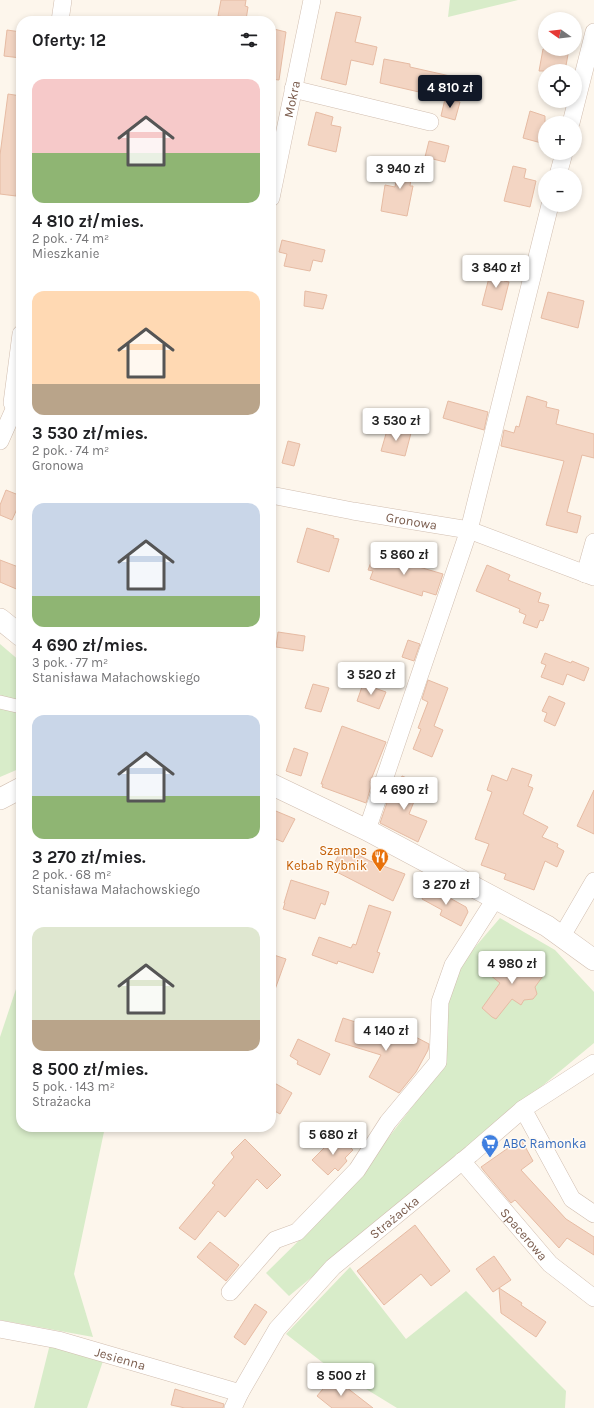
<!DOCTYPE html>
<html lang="pl">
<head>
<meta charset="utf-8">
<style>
	:root { --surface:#fff; --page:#f2f2f2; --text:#202124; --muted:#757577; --accent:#111827 }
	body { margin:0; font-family:Karla,sans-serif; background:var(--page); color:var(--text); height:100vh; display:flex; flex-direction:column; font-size:15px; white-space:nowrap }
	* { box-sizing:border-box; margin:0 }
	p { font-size:13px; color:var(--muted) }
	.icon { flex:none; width:22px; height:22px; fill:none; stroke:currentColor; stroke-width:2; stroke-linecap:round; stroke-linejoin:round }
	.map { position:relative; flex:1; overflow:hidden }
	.panel { position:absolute; left:16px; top:16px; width:260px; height:1116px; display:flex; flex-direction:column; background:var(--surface); border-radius:16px; box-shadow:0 2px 6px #0003 }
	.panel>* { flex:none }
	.needle { width:26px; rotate:284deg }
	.tools { position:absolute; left:538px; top:12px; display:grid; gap:8px }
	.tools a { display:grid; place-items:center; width:44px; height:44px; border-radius:50%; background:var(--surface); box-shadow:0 2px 6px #0003; font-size:20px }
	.price { position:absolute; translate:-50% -34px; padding:0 9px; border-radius:4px; background:#fff; color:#222; font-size:13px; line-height:26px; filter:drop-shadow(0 1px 2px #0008) }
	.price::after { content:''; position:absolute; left:50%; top:24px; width:12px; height:9px; margin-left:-6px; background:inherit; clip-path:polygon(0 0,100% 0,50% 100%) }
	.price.on { background:var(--accent); color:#fff }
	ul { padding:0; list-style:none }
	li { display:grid; align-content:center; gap:8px; height:212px; padding:0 16px }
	li span { display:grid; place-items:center; height:124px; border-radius:12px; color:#555 }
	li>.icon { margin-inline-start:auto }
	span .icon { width:72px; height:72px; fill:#fffc; stroke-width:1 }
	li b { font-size:17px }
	h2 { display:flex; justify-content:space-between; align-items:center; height:48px; padding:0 16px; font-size:17px }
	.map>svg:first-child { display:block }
	.green { fill:#d8ecc9 }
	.building { fill:#f3d5c3; stroke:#e6bba3 }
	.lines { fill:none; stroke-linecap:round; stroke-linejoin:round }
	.pedestrian-casing { stroke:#d1beb0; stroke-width:14 }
	.minor-casing { stroke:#d1beb0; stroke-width:18 }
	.tertiary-casing { stroke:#d1beb0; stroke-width:22 }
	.pedestrian { stroke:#fff; stroke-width:13 }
	.minor { stroke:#fff; stroke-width:17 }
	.tertiary { stroke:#fff; stroke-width:21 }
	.labels { text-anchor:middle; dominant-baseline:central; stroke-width:3; stroke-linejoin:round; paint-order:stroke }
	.street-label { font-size:13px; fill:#7a5c4d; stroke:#fffaf3 }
	.food-label { font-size:13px; fill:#c56008; stroke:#fffaf3; text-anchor:end }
	.shop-label { font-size:13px; fill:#366cbe; stroke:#fffaf3; text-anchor:start }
</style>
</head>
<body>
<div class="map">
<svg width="594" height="1408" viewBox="0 0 594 1408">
	<rect width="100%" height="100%" fill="#fdf6ec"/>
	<g class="green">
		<path d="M450,0H518L448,17Z"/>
		<path d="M0,644L21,662V768L0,777Z"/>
		<path d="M500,918L555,950L594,992V1043L289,1296L266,1273L341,1199L443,1067L449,995L464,960Z"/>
		<path d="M21,974V1127H105L74,1274L93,1337L0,1320V1037Z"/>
		<path d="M350,1267L406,1339L466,1291L566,1391L565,1408H397L322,1362L286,1334Z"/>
		<path d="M50,1344L103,1361L87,1408H34Z"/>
	</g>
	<g class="building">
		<path d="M221,0H246L245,6L248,7L246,20L218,16Z"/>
		<path d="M336,12L361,17L355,42L377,47L373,65L351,60L346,85L321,79Z"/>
		<path d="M274,29L286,32L279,80L271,79V43Z"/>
		<path d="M7,30L21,32V58L4,56Z"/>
		<path d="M543,49H569L565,71H539Z"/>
		<path d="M384,59L410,64V67L450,76L445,98L380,83Z"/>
		<path d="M8,94L21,96V156L16,196L0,194V155Z"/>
		<path d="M445,99L460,102L455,120L441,116Z"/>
		<path d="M530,111L545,116V144L523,138Z"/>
		<path d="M316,112L333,117L331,125L341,127L336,152L308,145Z"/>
		<path d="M429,141L449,146L445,162L425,157Z"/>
		<path d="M400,157L414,159L410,186H413L407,216L381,211L385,185L395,187Z"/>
		<path d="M513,166L526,169L524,178L536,181L530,207L504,201Z"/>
		<path d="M282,240L325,250L322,262L313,260L310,271L284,266L287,254L279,252Z"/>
		<path d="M492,266L507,270L504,281L509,282L502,310L482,305Z"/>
		<path d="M305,291L327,295L323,309L304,306Z"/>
		<path d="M548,292L584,301L578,328L541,318Z"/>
		<path d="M527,396L547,402L546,407L559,410L556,424L594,434V458L582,455L567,512L581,516L577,533L546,525L564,461L501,446L504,430L514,433L516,426L519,427Z"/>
		<path d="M448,401L488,412L484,430L443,418Z"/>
		<path d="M388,427L411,433L405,456L381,451Z"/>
		<path d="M288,441L300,444L294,466L282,463Z"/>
		<path d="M6,490L21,496V500L12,520L0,515V505Z"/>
		<path d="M307,528L334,536L333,538L339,539L329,572L297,562Z"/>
		<path d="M379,553L395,558V560L443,574L436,595L423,591L422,596L370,579L373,571L368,570L373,557L377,559Z"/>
		<path d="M0,560L21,568V591L0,582Z"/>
		<path d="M487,565L510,575L508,580L541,593L538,602L549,605L543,621L540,620L537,628L523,623L526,615L519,612L520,609L476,591Z"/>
		<path d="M278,632L305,636L303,651L276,647Z"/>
		<path d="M408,640L420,644L414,661L402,657Z"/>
		<path d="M545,653L571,663L572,661L589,668L584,681L567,674L563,685L541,677L546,665L541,663Z"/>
		<path d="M428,680L448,688L434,726L443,730L432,757L413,749L421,729L418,728L428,702L422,699Z"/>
		<path d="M313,684L329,688L321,712L305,708Z"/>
		<path d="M363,684L386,692L379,709L357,701Z"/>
		<path d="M549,696L565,703L555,726L544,721L547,713L542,711Z"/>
		<path d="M342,726L386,742L370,782L372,783L366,803L322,787L323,784H321Z"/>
		<path d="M294,748L308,753L301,776L286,771Z"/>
		<path d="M512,768L532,775L528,786L533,788L523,814L548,827L542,837L558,844L557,847L564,851L557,867L545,861L534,890L504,879L506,874L481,865L489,844L475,839L492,792L487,790L492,775L507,781Z"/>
		<path d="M402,776L421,784L409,814L427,821L418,842L380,823L391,791L395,793Z"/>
		<path d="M594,790V834L577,826Z"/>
		<path d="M271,809L295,819L283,842L271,837Z"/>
		<path d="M343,847L370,861L405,874L393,901L331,869Z"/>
		<path d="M291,880L329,892L325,905L321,903L315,919L283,909L285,903H284Z"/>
		<path d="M428,886L466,907L468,912L461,926L440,915L442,910L422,899Z"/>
		<path d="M369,905L391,912L377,952L380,953L373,973L338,961L337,964L312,955L319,937L351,948L353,944L356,945Z"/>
		<path d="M271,954L286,959L273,995H271Z"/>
		<path d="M525,957L531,962L532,968L543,976L535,987L537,994L533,999L524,1000L521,1005L512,999L496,1019L492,1017L482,1008L500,983L490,975L487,968L492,963L499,962L510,970L517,959Z"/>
		<path d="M343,1018L406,1038L408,1033L429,1044L428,1050L416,1072L399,1093L369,1077L381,1055L335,1041Z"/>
		<path d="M298,1039L330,1054L320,1075L297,1064L298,1061L290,1056Z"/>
		<path d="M271,1081L292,1093L280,1114L271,1109Z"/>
		<path d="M337,1135L353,1150L345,1158L347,1161L338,1171L335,1168L328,1175L312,1160Z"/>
		<path d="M245,1139L281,1175L267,1189L257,1179L225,1217L218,1211L195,1240L179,1228L215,1185L212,1183L234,1157L231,1153Z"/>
		<path d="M521,1139L533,1161L521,1170L566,1219L594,1237V1255L567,1238L559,1248L515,1200L511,1203L484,1171L481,1167Z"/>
		<path d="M415,1225L450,1271L431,1286L421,1274L384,1305L357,1271Z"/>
		<path d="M210,1242L239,1265L226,1281L197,1257Z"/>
		<path d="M494,1256L511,1280L499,1288L522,1303L521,1305L546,1322L536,1337L501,1313L499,1288L493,1292L476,1269Z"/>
		<path d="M255,1304L267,1312L245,1345L234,1337Z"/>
		<path d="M333,1377L373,1408H332L317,1396Z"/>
		<path d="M175,1389L224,1404L223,1408H185L171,1405Z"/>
	</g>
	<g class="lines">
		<g class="pedestrian-casing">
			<path id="pedestrian" d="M0,702L21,707"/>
		</g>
		<g class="minor-casing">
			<g id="minor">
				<path d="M60,21L63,0"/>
				<path d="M293,89L430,122"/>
				<path d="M571,123L594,32"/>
				<path d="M558,175L564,153"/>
				<path id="s1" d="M271,198L312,0"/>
				<path d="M12,403L21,334"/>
				<path d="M0,441L16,405"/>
				<path id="s2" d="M271,495L353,511L469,530L594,577"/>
				<path d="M585,574L594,542"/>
				<path d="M367,830L469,530L550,205"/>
				<path d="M562,936L594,881"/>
				<path d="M523,1109L572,1199L594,1214"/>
				<path id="s3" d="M462,1161L550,1264L594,1298"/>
				<path d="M230,1292L275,1240L297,1232L357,1170L388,1122L438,1062L440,1002L453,965L495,899"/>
				<path id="s4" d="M0,1329L58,1340L240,1393"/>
				<path id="s5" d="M233,1408L240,1393L277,1329L333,1267L471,1154L523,1109L594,1063"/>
			</g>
		</g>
		<g class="tertiary-casing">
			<g id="tertiary">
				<path d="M0,619L21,636"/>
				<path d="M271,784L367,830L547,926L594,960"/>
				<path d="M0,799L21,788"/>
			</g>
		</g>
		<use href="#pedestrian" class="pedestrian"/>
		<use href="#minor" class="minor"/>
		<use href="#tertiary" class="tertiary"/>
	</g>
	<defs>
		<g id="restaurant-pin" transform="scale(0.9)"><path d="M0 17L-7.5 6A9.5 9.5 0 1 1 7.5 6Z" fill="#e8710a" stroke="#fffaf3"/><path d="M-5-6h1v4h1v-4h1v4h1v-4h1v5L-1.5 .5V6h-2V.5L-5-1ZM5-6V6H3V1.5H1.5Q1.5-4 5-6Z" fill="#fff"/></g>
		<g id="supermarket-pin" transform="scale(0.9)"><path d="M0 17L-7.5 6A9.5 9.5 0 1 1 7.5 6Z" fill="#3f7fe0" stroke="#fffaf3"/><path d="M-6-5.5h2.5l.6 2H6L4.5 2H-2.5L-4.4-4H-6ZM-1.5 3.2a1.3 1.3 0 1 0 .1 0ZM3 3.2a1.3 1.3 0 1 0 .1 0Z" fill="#fff"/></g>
	</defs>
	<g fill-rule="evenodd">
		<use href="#restaurant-pin" x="380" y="857"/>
		<use href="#supermarket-pin" x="490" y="1143"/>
	</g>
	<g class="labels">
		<g class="street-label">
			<text stroke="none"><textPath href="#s1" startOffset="101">Mokra</textPath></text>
			<text stroke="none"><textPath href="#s2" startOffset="143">Gronowa</textPath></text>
			<text stroke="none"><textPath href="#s5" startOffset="253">Strażacka</textPath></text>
			<text stroke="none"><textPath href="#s3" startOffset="96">Spacerowa</textPath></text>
			<text stroke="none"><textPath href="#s4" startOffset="124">Jesienna</textPath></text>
		</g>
		<g class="food-label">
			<text x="367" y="850">Szamps<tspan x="367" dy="15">Kebab Rybnik</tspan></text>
		</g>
		<g class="shop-label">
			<text x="503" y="1143">ABC Ramonka</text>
		</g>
	</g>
</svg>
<div class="tools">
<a><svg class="needle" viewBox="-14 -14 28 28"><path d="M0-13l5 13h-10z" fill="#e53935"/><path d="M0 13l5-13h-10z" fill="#757577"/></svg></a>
<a><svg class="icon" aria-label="locate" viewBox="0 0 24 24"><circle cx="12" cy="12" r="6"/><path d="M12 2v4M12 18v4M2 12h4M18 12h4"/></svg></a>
<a>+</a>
<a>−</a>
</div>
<b class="price on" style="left:450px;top:109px">4 810 zł</b>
<b class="price" style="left:400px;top:190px">3 940 zł</b>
<b class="price" style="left:496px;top:289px">3 840 zł</b>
<b class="price" style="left:396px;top:442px">3 530 zł</b>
<b class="price" style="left:404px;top:576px">5 860 zł</b>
<b class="price" style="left:371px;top:696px">3 520 zł</b>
<b class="price" style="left:404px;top:811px">4 690 zł</b>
<b class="price" style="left:446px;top:906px">3 270 zł</b>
<b class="price" style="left:512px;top:985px">4 980 zł</b>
<b class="price" style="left:386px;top:1052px">4 140 zł</b>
<b class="price" style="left:333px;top:1156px">5 680 zł</b>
<b class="price" style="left:341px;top:1397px">8 500 zł</b>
<section class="panel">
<h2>Oferty: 12<svg class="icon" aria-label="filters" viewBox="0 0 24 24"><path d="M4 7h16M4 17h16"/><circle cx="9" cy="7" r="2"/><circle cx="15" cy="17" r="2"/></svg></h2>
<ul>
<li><span style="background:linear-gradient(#f6c9c9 60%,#8fb573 0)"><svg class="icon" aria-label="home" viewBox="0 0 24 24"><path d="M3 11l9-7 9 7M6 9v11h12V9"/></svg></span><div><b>4 810 zł/mies.</b><p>2 pok. · 74 m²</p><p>Mieszkanie</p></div></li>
<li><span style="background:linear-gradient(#ffd9b3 75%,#b9a48a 0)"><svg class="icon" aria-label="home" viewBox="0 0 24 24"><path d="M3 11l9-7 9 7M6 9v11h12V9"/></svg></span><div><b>3 530 zł/mies.</b><p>2 pok. · 74 m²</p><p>Gronowa</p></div></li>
<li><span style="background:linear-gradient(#c9d6e8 75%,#8fb573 0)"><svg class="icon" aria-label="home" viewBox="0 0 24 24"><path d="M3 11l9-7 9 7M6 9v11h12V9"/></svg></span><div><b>4 690 zł/mies.</b><p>3 pok. · 77 m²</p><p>Stanisława Małachowskiego</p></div></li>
<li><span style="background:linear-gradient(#c9d6e8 65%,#8fb573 0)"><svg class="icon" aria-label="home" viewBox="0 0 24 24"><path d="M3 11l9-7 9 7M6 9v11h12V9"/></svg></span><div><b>3 270 zł/mies.</b><p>2 pok. · 68 m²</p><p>Stanisława Małachowskiego</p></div></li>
<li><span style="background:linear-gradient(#dfe7d0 75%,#b9a48a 0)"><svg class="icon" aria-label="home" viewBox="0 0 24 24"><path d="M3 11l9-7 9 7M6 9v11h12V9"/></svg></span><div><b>8 500 zł/mies.</b><p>5 pok. · 143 m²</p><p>Strażacka</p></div></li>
</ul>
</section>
</div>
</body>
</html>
